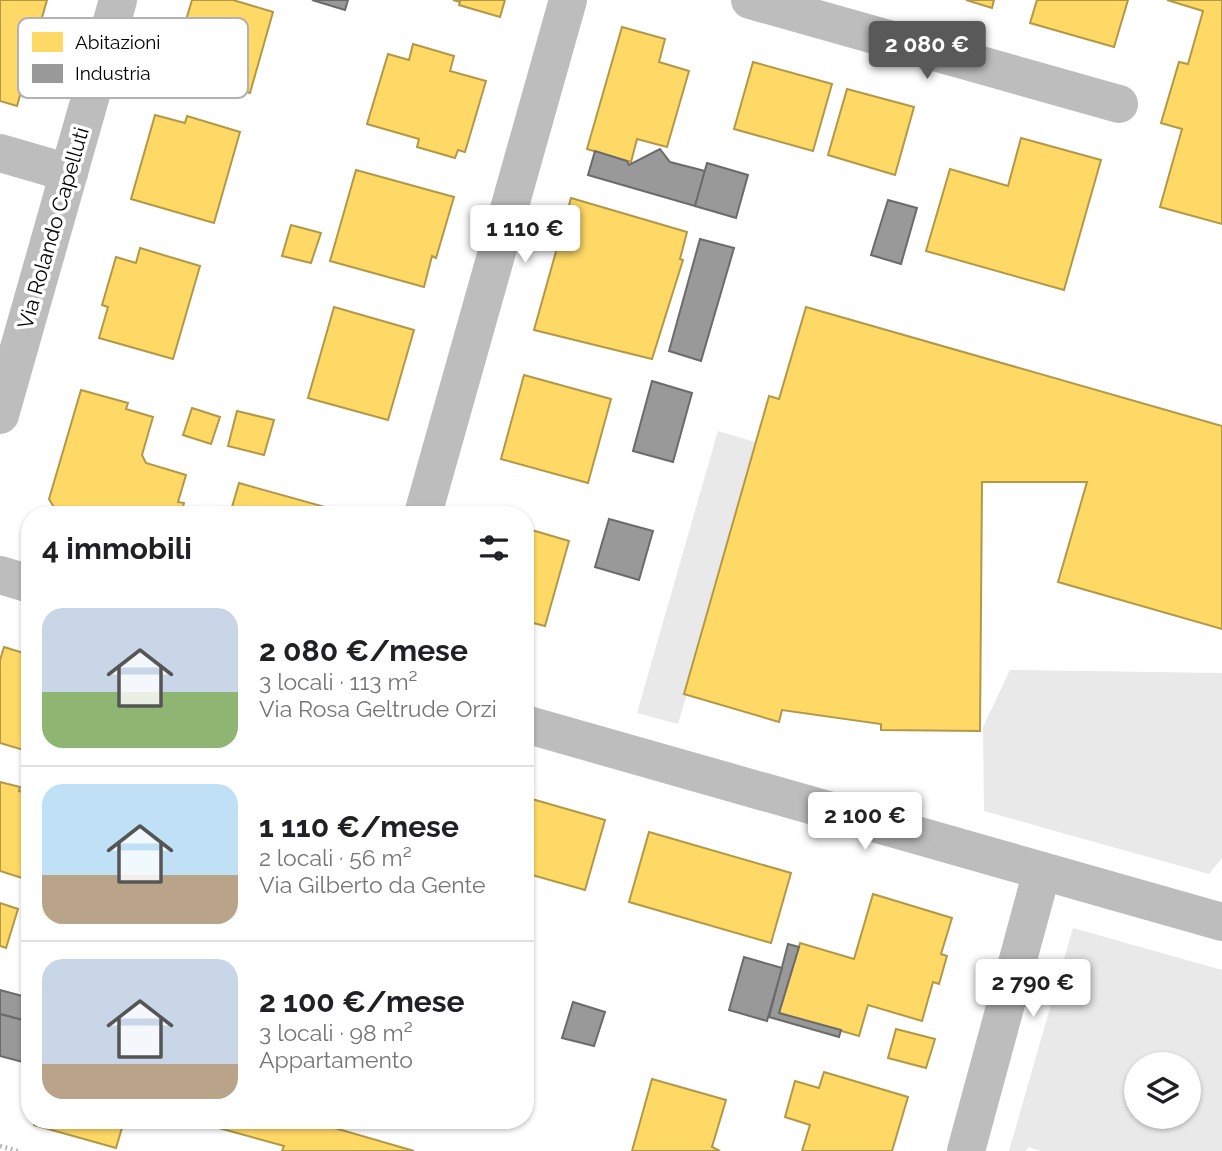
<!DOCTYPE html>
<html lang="it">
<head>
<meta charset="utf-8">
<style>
	:root { --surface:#fff; --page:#f2f2f2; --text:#202124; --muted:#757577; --line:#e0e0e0; --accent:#595959 }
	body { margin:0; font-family:Raleway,sans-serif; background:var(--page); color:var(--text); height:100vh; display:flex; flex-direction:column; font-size:26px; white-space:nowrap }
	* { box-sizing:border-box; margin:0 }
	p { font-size:23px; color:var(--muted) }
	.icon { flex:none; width:38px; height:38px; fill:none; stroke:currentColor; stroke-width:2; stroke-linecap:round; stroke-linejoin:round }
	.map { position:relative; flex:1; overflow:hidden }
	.side { position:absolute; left:21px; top:506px; width:513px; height:623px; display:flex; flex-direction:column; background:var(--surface); border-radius:28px; box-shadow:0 2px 5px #0004 }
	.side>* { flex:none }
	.fabs { position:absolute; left:1124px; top:1052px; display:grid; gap:14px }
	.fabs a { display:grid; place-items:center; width:77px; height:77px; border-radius:50%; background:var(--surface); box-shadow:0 2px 5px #0004; font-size:35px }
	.price { position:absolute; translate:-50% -60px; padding:0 16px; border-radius:7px; background:#fff; color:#222; font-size:23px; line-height:46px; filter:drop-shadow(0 2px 4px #0008) }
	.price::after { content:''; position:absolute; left:50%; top:42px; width:21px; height:16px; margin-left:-10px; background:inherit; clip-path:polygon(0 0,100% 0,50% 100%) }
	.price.current { background:var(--accent); color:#fff }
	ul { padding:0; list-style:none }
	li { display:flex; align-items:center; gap:21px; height:175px; padding:0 21px }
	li+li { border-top:2px solid var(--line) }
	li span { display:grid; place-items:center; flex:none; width:196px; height:140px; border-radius:21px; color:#555 }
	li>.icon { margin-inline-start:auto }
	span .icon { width:84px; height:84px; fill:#fffc; stroke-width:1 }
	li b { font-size:30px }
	h2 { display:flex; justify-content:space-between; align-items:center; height:84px; padding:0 21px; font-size:30px }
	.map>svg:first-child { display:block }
	.green { fill:#e9e9e9; fill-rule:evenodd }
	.homes { fill:#ffd966; stroke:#b29847; stroke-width:2 }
	.industry { fill:#999; stroke:#6b6b6b; stroke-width:2 }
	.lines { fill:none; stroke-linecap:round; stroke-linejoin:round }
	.path { stroke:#b8b8b8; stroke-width:4.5; stroke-dasharray:2 3.5; stroke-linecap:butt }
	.minor { stroke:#bdbdbd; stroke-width:38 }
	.labels { text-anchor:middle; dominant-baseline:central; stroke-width:7; stroke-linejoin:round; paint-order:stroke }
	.street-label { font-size:21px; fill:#000; stroke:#fff }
	.key { fill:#fff; stroke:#b2b2b2; stroke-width:2 }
	.key-label { font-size:19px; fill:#000 }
</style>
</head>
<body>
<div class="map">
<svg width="1222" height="1151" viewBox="0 0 1222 1151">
	<rect width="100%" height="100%" fill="#fff"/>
	<g class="green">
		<path d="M718,431L755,442L684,693L687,694L678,724L637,713Z"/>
		<path d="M1010,670L1222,673V858L1209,874L984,811L983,727Z"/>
		<path d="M1073,928L1222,970V1151H1041L1028,1147L1026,1151H1009ZM1188,1064V1116H1136V1064Z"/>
	</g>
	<g class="homes">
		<path d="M0,0H47L17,106L0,101Z"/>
		<path d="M192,0H233L273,12L250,93L171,70Z"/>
		<path d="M453,0H505L500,17L459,5L460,2Z"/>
		<path d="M966,0H994L992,8Z"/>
		<path d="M1037,0H1128L1114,47L1030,23Z"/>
		<path d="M1167,0H1222V224L1160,207L1182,129L1161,123L1179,62L1188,64L1203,11Z"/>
		<path d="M622,27L665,39L659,62L689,71L667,147L637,139L631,162L587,149Z"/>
		<path d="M413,44L454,56L450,71L486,81L465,152L458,150L455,158L417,147L419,139L367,124L388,54L409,60Z"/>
		<path d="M753,62L832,84L813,151L734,129Z"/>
		<path d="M847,89L914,107L895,175L828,155Z"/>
		<path d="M155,115L185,123L187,116L240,132L214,223L131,199Z"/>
		<path d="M1021,138L1101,160L1064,290L926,251L950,169L1008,186Z"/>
		<path d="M356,170L454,197L436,258L432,256L424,287L330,261Z"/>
		<path d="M571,198L687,232L680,259L683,260L652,359L534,330Z"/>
		<path d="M291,225L321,233L311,263L282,256Z"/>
		<path d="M140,248L200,266L173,359L99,338L108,307L102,305L116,257L136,263Z"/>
		<path d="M334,307L414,330L388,420L308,398Z"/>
		<path d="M806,307L1222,426V629L1058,582L1087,482H982L980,731L881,730V724L782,710L779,722L684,694L769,396L779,399Z"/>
		<path d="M524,375L611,399L588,483L501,459Z"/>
		<path d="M81,390L128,403L126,409L153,417L142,455L146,463L186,475L178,502L184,503L181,514H58L49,499Z"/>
		<path d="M192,408L220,417L211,444L183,435Z"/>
		<path d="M237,411L274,420L264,455L228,446Z"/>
		<path d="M239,483L350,514H230Z"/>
		<path d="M525,528L569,541L545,626L525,621Z"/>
		<path d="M4,647L30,655V752L0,743V660Z"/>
		<path d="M0,782L20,787L19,791L30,794V852L22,878L0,871Z"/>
		<path d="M525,797L605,820L585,890L525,873Z"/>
		<path d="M649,832L791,873L771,943L629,902Z"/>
		<path d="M873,894L952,918L941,954L947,956L939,984L933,982L922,1021L868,1005L859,1036L779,1013L800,943L854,959Z"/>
		<path d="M0,903L18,909L6,948L0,946Z"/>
		<path d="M896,1029L935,1039L926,1068L888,1058Z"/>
		<path d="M824,1072L908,1097L892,1151H802L810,1125L785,1117L795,1081L819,1088Z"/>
		<path d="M652,1079L726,1100L712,1147L720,1151H632Z"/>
		<path d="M35,1120H127L124,1121L116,1148L34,1125Z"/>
		<path d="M222,1120H307L414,1151H282L284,1146L219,1128Z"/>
	</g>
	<g class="industry">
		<path d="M312,0H348L345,10Z"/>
		<path d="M660,149L670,162L705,171L695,206L588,175L595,151L627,161L629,165Z"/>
		<path d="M707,163L748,175L736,218L695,206Z"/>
		<path d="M888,200L917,208L901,264L871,255Z"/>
		<path d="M700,239L734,248L701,361L669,351Z"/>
		<path d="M652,381L692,393L673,462L633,451Z"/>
		<path d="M609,519L653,531L639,580L595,567Z"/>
		<path d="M788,944L799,947L779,1013L841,1030L839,1037L769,1017Z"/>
		<path d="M744,957L782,968L767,1021L729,1010Z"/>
		<path d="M0,990L30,998V1022L0,1014Z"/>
		<path d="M573,1002L605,1012L594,1046L562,1038Z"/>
		<path d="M0,1014L30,1022V1041L23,1062L0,1056Z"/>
	</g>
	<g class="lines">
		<path class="path" d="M0,1146L18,1151"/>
		<g class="minor">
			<path d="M750,0L1119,104"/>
			<path d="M0,153L69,173"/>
			<path d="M0,415L118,0"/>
			<path d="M423,514L568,0"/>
			<path d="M0,575L30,584"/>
			<path d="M525,724L1222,922"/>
			<path d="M966,1151L1042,871"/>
		</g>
	</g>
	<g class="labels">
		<g class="street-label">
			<text transform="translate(53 228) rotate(-74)">Via Rolando Capelluti</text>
		</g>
	</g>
	<rect x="18" y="18" width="230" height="80" rx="10" class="key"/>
	<rect x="32" y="32" width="31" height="20" fill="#ffd966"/>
	<rect x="32" y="64" width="31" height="19" fill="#999"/>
	<g class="key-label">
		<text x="75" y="49">Abitazioni</text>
		<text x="75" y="80">Industria</text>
	</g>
</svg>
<div class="fabs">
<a><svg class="icon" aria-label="layers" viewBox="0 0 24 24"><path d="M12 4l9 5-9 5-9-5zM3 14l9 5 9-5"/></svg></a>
</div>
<b class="price current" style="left:927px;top:81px">2 080 €</b>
<b class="price" style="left:525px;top:265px">1 110 €</b>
<b class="price" style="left:865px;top:852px">2 100 €</b>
<b class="price" style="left:1033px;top:1019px">2 790 €</b>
<section class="side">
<h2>4 immobili<svg class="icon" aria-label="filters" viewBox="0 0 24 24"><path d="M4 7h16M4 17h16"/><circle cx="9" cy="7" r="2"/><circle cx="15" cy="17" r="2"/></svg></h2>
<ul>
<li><span style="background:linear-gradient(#c9d6e8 60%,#8fb573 0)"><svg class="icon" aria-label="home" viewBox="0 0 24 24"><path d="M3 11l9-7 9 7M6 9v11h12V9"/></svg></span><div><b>2 080 €/mese</b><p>3 locali · 113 m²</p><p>Via Rosa Geltrude Orzi</p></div></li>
<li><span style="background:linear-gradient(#bfe0f5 65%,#b9a48a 0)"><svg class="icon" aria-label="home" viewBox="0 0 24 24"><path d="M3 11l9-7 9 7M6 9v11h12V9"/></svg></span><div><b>1 110 €/mese</b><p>2 locali · 56 m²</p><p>Via Gilberto da Gente</p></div></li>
<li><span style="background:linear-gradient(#c9d6e8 75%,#b9a48a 0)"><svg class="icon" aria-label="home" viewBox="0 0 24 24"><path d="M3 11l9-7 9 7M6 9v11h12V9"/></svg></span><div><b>2 100 €/mese</b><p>3 locali · 98 m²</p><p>Appartamento</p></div></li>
</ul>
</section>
</div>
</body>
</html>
